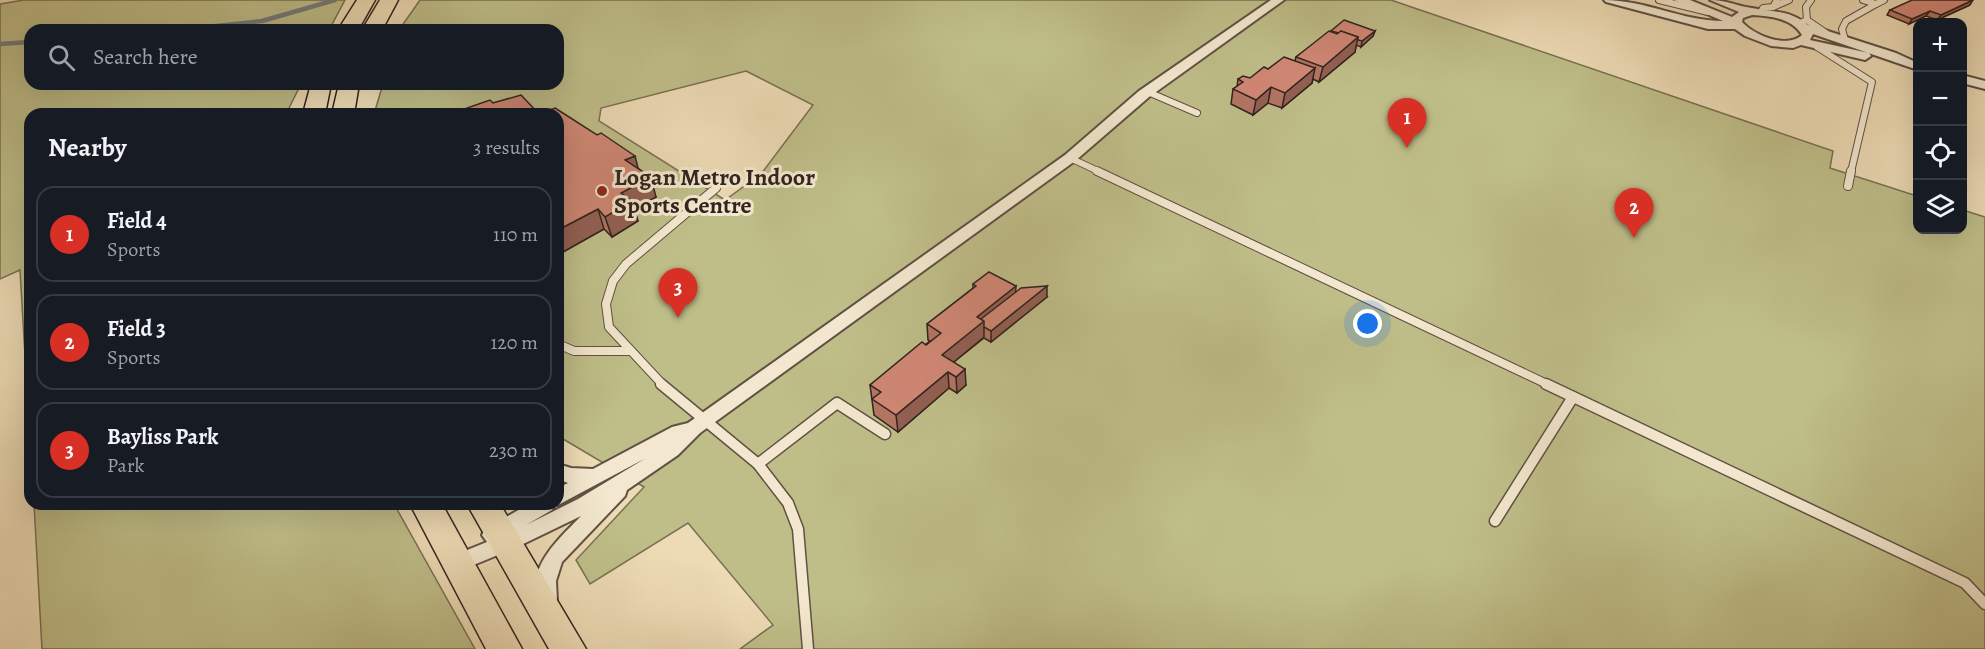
<!DOCTYPE html>
<html lang="en">
<head>
<meta charset="utf-8">
<style>
  :root { --surface:#171b24; --page:#242831; --text:#f1f3f6; --muted:#9ea1a6; --line:#363941; --accent:#d93025 }
  body { margin:0; font-family:Alegreya,serif; background:var(--page); color:var(--text) }
  .controls { position:absolute; right:18px; top:18px; display:grid; overflow:hidden; border-radius:12px; box-shadow:0 6px 24px #0002 }
  .controls button { width:54px; height:54px; display:grid; place-items:center; padding:0; border:0; border-bottom:2px solid var(--line); background:var(--surface); color:var(--text); font:30px sans-serif }
  .you { position:absolute; left:1368px; top:324px; width:21px; height:21px; margin:-15px; border:4px solid #fff; border-radius:50%; background:#1a73e8; box-shadow:0 0 0 9px #1a73e833 }
  .badge { display:grid; place-items:center; width:39px; height:39px; border-radius:50%; background:var(--accent); color:#fff; font-size:20px; font-weight:700 }
  .pin { position:absolute; translate:-50% -50px; filter:drop-shadow(0 2px 3px #0008) }
  .pin::after { content:''; position:absolute; top:32px; width:21px; height:18px; background:inherit; clip-path:polygon(0 0,100% 0,50% 100%) }
  .list { margin:0; padding:0; list-style:none }
  h2 { display:flex; justify-content:space-between; align-items:center; height:78px; margin:0; padding:0 24px; font-size:26px }
  h2 small { font-size:20px; font-weight:400; color:var(--muted) }
  .list li { display:grid; grid-template-columns:39px 1fr auto; gap:18px; align-items:center; box-sizing:border-box; height:96px; margin:0 12px 12px; padding:0 12px; border:2px solid var(--line); border-radius:18px }
  .list b { display:block; font-size:22px; white-space:nowrap }
  .list p { margin:0; font-size:20px; white-space:nowrap; color:var(--muted) }
  .list em { font-size:20px; font-style:normal; color:var(--muted) }
  .icon { flex:none; width:33px; height:33px; fill:none; stroke:currentColor; stroke-width:2; stroke-linecap:round; stroke-linejoin:round }
  .map { position:relative; flex:none; width:1985px; height:649px; overflow:hidden }
  .search { position:absolute; background:var(--surface); box-shadow:0 6px 24px #0002; left:24px; top:24px; width:540px; height:66px; display:flex; align-items:center; gap:15px; box-sizing:border-box; padding:0 21px; border-radius:18px; color:var(--muted); font-size:22px }
  .panel { position:absolute; background:var(--surface); box-shadow:0 6px 24px #0002; left:24px; top:108px; width:540px; height:402px; border-radius:18px }
  .map>svg:first-child { display:block }
  .green { fill:#bfbe89; stroke:#787054; stroke-width:1.5; fill-rule:evenodd }
  .lines { fill:none; stroke-linecap:round; stroke-linejoin:round }
  .stream { stroke:#737c7c; stroke-width:4.5 }
  .service-far2-casing { stroke:#5f5144; stroke-width:8 }
  .service-far1-casing { stroke:#5f5144; stroke-width:10 }
  .service-casing { stroke:#5f5144; stroke-width:13 }
  .minor-casing { stroke:#5f5144; stroke-width:4 }
  .primary-casing { stroke:#30231e; stroke-width:3 }
  .service-far2 { stroke:#f3e8cf; stroke-width:6 }
  .service-far1 { stroke:#f3e8cf; stroke-width:8 }
  .service { stroke:#f3e8cf; stroke-width:10 }
  .minor { fill:#f3e8cf; fill-rule:evenodd }
  .primary { fill:#eddbb5; fill-rule:evenodd }
  .wall { fill:#b47565; stroke:#30231e; stroke-width:1.5 }
  .shaded-wall { fill:#925f53; stroke:#30231e; stroke-width:1.5 }
  .building { fill:#d18876; stroke:#30231e; stroke-width:1.5 }
  .poi-dot { fill:#8f2418; stroke:#f3e8cf; stroke-width:2 }
  .labels { text-anchor:middle; dominant-baseline:central; stroke-width:6; stroke-linejoin:round; paint-order:stroke }
  .poi-label { font-size:24px; font-weight:bold; fill:#30231e; stroke:#f3e8cf; text-anchor:start }
</style>
</head>
<body>
<div class="map">
<svg width="1985" height="649" viewBox="0 0 1985 649">
  <rect width="100%" height="100%" fill="#eddbb5"/>
  <filter id="stains"><feTurbulence type="fractalNoise" baseFrequency=".00333" numOctaves="4"/><feColorMatrix values="0 0 0 0 .2 0 0 0 0 .09 0 0 0 0 .02 0 0 0 .5 -.17"/></filter>
  <radialGradient id="worn" r=".72"><stop offset=".6" stop-color="#630" stop-opacity="0"/><stop offset="1" stop-color="#630" stop-opacity=".3"/></radialGradient>
  <g class="green">
    <polygon points="24,0 345,0 329,30 30,30 30,84 301,84 286,114 30,114 30,442 20,270 0,279 0,4"/>
    <path d="M420 0H1391L1833 151 1830 168 1917 196 1918 230H1962L1963 210 1985 217V649H740L773 625 688 523 590 584 576 560 644 487 558 436V114H374L383 84H558V30H399ZM746 71 813 105 761 174 725 200 599 121 601 108Z"/>
    <polygon points="34,504 394,504 475,649 42,649"/>
  </g>
  <g class="lines">
    <g class="stream">
      <polyline points="178,30 262,21 335,0"/>
      <polyline points="0,44 30,42"/>
    </g>
    <g class="service-far2-casing">
      <g id="service-far2">
        <polyline points="1659,0 1708,12"/>
        <polyline points="1863,0 1876,4 1884,0"/>
        <polyline points="1773,7 1789,0"/>
        <polyline points="1761,12 1763,8 1773,7 1777,0"/>
        <polyline points="1807,20 1826,33"/>
        <polyline points="1798,24 1807,20 1806,7 1811,0"/>
        <polyline points="1845,40 1842,29 1846,21 1876,4"/>
        <polyline points="1817,47 1872,82 1851,172"/>
        <polyline points="1148,92 1197,113"/>
        <polyline points="1070,158 1100,172"/>
      </g>
    </g>
    <g class="service-far1-casing">
      <g id="service-far1">
        <polyline points="1097,171 1549,385"/>
        <polyline points="1848,186 1851,171"/>
        <polyline points="558,344 574,351 629,351"/>
        <polyline points="663,385 609,327 606,304 613,281 626,264 716,188"/>
      </g>
    </g>
    <g class="service-casing">
      <g id="service">
        <polyline points="661,384 758,464 788,503 798,529 808,649"/>
        <polyline points="1546,384 1965,583 1985,604"/>
        <polyline points="758,464 837,403 885,434"/>
        <polyline points="1495,521 1573,397"/>
      </g>
    </g>
    <g class="minor-casing">
      <g id="minor">
        <path d="M1271 0H1284L1149 97 1075 161 700 433 678 455 627 490 625 496 562 562 556 581 557 602 554 609 547 611 540 609C522 570 558 540 581 516L517 547 459 571 452 568 449 562 452 556 487 542 482 535 485 529 529 504H555L552 510 526 525 578 499 646 458 558 505 556 504H558V488L568 483 558 479V464L571 468 593 469 672 427 688 423 1065 155 1139 91Z"/>
        <path d="M1604 0C1645 0 1683 21 1723 21L1674 0H1690L1732 17 1739 12 1710 0C1727 0 1736 6 1752 8 1771 12 1790 10 1806 24L1896 53 1918 63V70L1813 34 1810 40 1869 53 1871 56 1865 60 1801 45 1793 48 1771 46 1745 36 1735 29H1708L1606 2ZM1752 15C1770 16 1792 18 1802 35 1786 49 1754 35 1742 22L1743 18Z"/>
        <polygon points="1962,75 1985,81 1985,89 1962,83"/>
      </g>
    </g>
    <g class="primary-casing">
      <g id="primary">
        <polygon points="357,0 375,0 358,30 338,30"/>
        <polygon points="380,0 398,0 382,30 362,30"/>
        <polygon points="311,84 331,84 325,114 303,114"/>
        <polygon points="339,84 359,84 354,114 332,114"/>
        <polygon points="410,504 442,504 522,649 486,649"/>
        <polygon points="467,504 500,504 586,649 549,649"/>
      </g>
    </g>
    <use href="#service-far2" class="service-far2"/>
    <use href="#service-far1" class="service-far1"/>
    <use href="#service" class="service"/>
    <use href="#minor" class="minor"/>
    <use href="#primary" class="primary"/>
  </g>
  <g class="wall">
    <polygon points="1970,5 1937,20 1926,16 1909,24 1887,15 1890,10"/>
    <polygon points="1331,31 1375,31 1373,36 1361,47 1356,45 1355,52 1319,82 1313,79 1312,83 1282,108 1268,103 1253,115 1231,104 1233,89 1237,87 1238,79 1250,78 1268,69 1295,61 1296,57 1331,32"/>
    <polygon points="558,114 639,169 656,197 634,209 638,221 612,237 604,229 563,252 558,248"/>
    <polygon points="973,284 1047,297 991,342 984,338 954,362 966,385 957,393 949,388 898,432 874,415 870,385 930,341 928,340 927,324 973,288"/>
  </g>
  <g class="shaded-wall">
    <polygon points="1973,0 1970,5 1937,20 1941,15"/>
    <polygon points="1930,11 1926,16 1909,24 1912,19"/>
    <polygon points="1375,31 1373,36 1361,47 1362,41"/>
    <polygon points="1358,37 1355,52 1319,82 1323,67"/>
    <polygon points="1315,68 1312,83 1282,108 1285,93"/>
    <polygon points="1271,87 1268,103 1253,115 1256,100"/>
    <polygon points="635,156 640,176 625,160"/>
    <polygon points="651,177 656,197 634,209 638,221 612,237 605,217 621,193"/>
    <polygon points="598,209 604,229 563,252 558,239 558,230"/>
    <polygon points="1016,286 1015,302 984,327 984,337 943,371 942,355 977,317"/>
    <polygon points="1047,286 1047,297 991,342 991,331"/>
    <polygon points="965,369 966,385 957,393 956,377"/>
    <polygon points="948,372 949,388 898,432 896,415"/>
  </g>
  <g class="building">
    <polygon points="1912,0 1973,0 1941,15 1930,11 1912,19 1890,10"/>
    <polygon points="1344,20 1375,31 1362,41 1358,40 1358,37 1341,31 1339,33 1331,31"/>
    <polygon points="1329,31 1337,34 1341,31 1358,37 1323,67 1296,57"/>
    <polygon points="1284,57 1315,68 1285,93 1271,87 1256,100 1233,89 1243,82 1238,79 1243,76 1250,78 1264,67 1268,69"/>
    <polygon points="521,95 539,114 450,114 490,100 493,103"/>
    <polygon points="555,108 597,135 601,133 635,156 625,160 651,177 621,193 632,201 605,217 598,209 558,230 558,114 541,114"/>
    <polygon points="989,272 1016,286 977,317 984,321 942,355 965,369 956,377 948,372 896,415 872,399 881,392 870,385 922,342 926,345 941,333 927,324 976,286 973,284"/>
    <polygon points="1047,286 991,331 984,327 984,321 981,319 1021,288"/>
  </g>
  <circle class="poi-dot" cx="602" cy="191" r="6"/>
  <g class="labels">
    <g class="poi-label">
      <text x="614" y="177">Logan Metro Indoor<tspan x="614" dy="28">Sports Centre</tspan></text>
    </g>
  </g>
  <rect width="100%" height="100%" filter="url(#stains)"/>
  <rect width="100%" height="100%" fill="url(#worn)"/>
</svg>
<div class="controls">
<button>+</button>
<button>−</button>
<button><svg class="icon" aria-label="locate" viewBox="0 0 24 24"><circle cx="12" cy="12" r="6"/><path d="M12 2v4M12 18v4M2 12h4M18 12h4"/></svg></button>
<button><svg class="icon" aria-label="layers" viewBox="0 0 24 24"><path d="M12 4l9 5-9 5-9-5zM3 14l9 5 9-5"/></svg></button>
</div>
<div class="you"></div>
<div class="pin badge" style="left:1407px;top:148px">1</div>
<div class="pin badge" style="left:1634px;top:238px">2</div>
<div class="pin badge" style="left:678px;top:318px">3</div>
<div class="search"><svg class="icon" aria-label="search" viewBox="0 0 24 24"><circle cx="10" cy="10" r="6"/><path d="M15 15l6 6"/></svg>Search here</div>
<section class="panel">
<h2>Nearby<small>3 results</small></h2>
<ul class="list">
<li><span class="badge">1</span><div><b>Field 4</b><p>Sports</p></div><em>110 m</em></li>
<li><span class="badge">2</span><div><b>Field 3</b><p>Sports</p></div><em>120 m</em></li>
<li><span class="badge">3</span><div><b>Bayliss Park</b><p>Park</p></div><em>230 m</em></li>
</ul>
</section>
</div>
</body>
</html>
